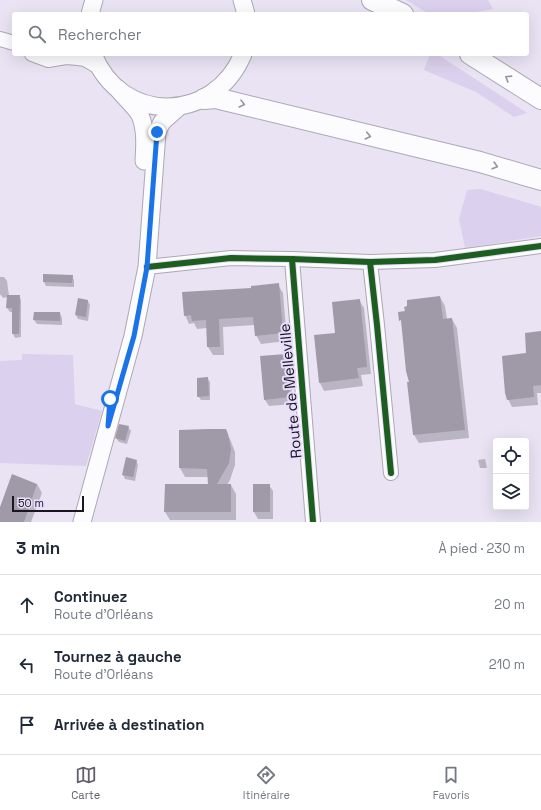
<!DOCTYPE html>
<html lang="fr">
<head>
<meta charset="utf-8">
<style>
  :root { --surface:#fff; --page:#f2f2f3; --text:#1f2937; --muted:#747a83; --line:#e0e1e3; --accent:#625e6a }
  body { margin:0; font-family:"Space Grotesk",sans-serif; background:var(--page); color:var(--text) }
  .controls { position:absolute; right:12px; bottom:12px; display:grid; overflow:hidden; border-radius:4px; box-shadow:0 4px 16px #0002 }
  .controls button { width:36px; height:36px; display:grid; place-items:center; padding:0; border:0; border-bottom:1px solid var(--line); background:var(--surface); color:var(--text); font:20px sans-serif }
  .scale { position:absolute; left:12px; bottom:10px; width:72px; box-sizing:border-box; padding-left:4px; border:2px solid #1a1620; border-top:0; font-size:11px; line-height:14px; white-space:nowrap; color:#1a1620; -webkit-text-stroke:3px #e8ddfa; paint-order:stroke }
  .stop { position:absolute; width:12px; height:12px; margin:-9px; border:3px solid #1a73e8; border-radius:50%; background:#fff }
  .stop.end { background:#1a73e8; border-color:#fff; box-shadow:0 1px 4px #0008 }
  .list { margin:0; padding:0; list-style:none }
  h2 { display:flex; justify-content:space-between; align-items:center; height:52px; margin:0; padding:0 16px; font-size:17px }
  h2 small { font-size:13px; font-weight:400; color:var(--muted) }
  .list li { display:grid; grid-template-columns:26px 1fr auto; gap:12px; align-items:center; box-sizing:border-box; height:60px; padding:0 16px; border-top:1px solid var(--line) }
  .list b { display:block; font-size:15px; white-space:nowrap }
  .list p { margin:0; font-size:13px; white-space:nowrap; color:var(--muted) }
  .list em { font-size:13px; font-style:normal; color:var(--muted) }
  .icon { flex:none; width:22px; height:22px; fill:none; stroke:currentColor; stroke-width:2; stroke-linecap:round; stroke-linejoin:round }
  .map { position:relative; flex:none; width:541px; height:522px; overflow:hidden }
  .search { position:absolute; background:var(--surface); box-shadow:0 4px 16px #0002; left:12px; right:12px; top:12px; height:44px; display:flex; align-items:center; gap:10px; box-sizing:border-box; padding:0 14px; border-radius:4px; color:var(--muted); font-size:15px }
  .sheet { height:232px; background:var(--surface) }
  nav { display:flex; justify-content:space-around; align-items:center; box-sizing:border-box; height:56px; border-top:1px solid var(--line); background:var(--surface); font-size:11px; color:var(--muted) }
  nav a { display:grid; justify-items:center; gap:2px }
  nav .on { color:var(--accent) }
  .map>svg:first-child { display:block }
  .green { fill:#dbd0ed }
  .shadow { fill:#0003 }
  .building { fill:#9f99a8 }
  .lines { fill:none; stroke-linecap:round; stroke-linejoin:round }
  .minor-casing { stroke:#ada8b5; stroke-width:16 }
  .major-casing { stroke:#ada8b5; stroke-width:19 }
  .highway-casing { stroke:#ada8b5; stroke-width:22 }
  .minor { stroke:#fcfbfd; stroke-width:14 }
  .major { stroke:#fcfbfd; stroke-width:17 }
  .highway { stroke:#fcfbfd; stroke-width:20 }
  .cycleway-casing { stroke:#e8ddfa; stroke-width:8 }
  .cycleway { stroke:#1b5e20; stroke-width:6 }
  .oneway { stroke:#96949a }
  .route { stroke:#1a73e8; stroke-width:5 }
  .labels { text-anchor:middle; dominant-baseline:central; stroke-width:4; stroke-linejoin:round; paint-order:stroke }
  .street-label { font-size:15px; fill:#1a1620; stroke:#e8ddfa }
</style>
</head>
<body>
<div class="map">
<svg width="541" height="522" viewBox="0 0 541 522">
  <rect width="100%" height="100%" fill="#e9e3f4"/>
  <g class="green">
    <polygon points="406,0 488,0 493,9 466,14 429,14"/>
    <polygon points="430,54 437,54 527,113 514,117 476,92 424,70"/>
    <polygon points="481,189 541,207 541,236 465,248 459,219 467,190"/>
    <polygon points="22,354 73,355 75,404 102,411 86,466 0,463 0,361 22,360"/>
  </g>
  <g class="shadow">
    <polygon points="72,276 74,280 74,287 46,286 44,282"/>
    <polygon points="0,277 4,277 7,281 9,296 19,296 21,300 21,337 15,338 13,334 13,312 10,312 7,308 8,297 3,298 0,294"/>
    <polygon points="278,285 283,293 287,341 261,344 256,335 255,325 223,327 224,355 213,355 208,347 207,328 197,329 194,323 189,324 185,315 252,289"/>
    <polygon points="440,297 445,306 447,319 452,319 457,328 469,438 419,443 414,435 410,382 400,313 406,312"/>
    <polygon points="78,300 88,301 90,305 88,321 78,319 76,315"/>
    <polygon points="359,300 364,308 371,374 361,375 363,386 324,391 320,383"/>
    <polygon points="60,313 62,318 62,325 37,324 34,320"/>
    <polygon points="541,334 541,393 537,393 538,405 512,407 508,399 527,354"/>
    <polygon points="285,355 289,361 293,404 269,406 265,400"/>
    <polygon points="207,378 210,382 210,400 201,400 198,396"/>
    <polygon points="128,427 131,431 127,444 119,442 116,438"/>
    <polygon points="225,430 230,439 235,452 235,465 230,480 227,485 231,485 236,494 236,520 170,520 165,512 209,485 209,477 185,477 180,468 180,431"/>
    <polygon points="485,459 487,468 480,468 478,460"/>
    <polygon points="136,460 138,465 135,481 125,479 123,475"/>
    <polygon points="37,484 42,493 31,522 0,522 0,510"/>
    <polygon points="254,485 269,485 273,491 273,519 258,519 254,512"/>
  </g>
  <g class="building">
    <polygon points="43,274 73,275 72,283 43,282"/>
    <polygon points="279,283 283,333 255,336 253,317 219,319 220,347 207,347 206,320 192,321 191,315 184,316 182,292 251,288 251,286"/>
    <polygon points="7,295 20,295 19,334 12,334 12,308 6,308"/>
    <polygon points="440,296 443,319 452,318 465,430 413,435 407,382 409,382 406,371 401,320 399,321 398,312 405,311 404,307 407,306 407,300"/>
    <polygon points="78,298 88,300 86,317 75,315"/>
    <polygon points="360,299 367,367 357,368 359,378 319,383 314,335 335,333 332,302"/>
    <polygon points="34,312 60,312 60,321 33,320"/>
    <polygon points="541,331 541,385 533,386 534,397 507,400 505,393 502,356 526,353 525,333"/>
    <polygon points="286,354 290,397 264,400 260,356"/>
    <polygon points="208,377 209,396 197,397 197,378"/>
    <polygon points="119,424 129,426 125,441 115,438"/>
    <polygon points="208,429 226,429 228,434 231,449 229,463 217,484 231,484 231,512 164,512 165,484 208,484 207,469 179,468 179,430"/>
    <polygon points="126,457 137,460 133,477 122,475"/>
    <polygon points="12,474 37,484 24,522 0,522 0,507"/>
    <rect x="253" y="484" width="17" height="28"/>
  </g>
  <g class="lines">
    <g class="minor-casing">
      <g id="minor">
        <polyline points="0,39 14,43"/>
        <polyline points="32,54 48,60 66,57 78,58 85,59 100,68"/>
        <polyline points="292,259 313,522"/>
        <polyline points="370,262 435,260 541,246"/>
        <polyline points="147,267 231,258 292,259 370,262 377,325 391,473"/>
      </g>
    </g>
    <g class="major-casing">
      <g id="major">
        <polyline points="242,0 246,14"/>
        <polyline points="90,14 94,0"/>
        <path d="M93 54C121 125 214 124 243 54"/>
        <path d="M118 89C124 97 135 106 140 115 146 129 145 146 144 161"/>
        <polyline points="82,522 133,336 147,267 157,132 162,122 179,107"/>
      </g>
    </g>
    <g class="highway-casing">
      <g id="highway">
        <polyline points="372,0 403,14"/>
        <polyline points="470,54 541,99"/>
        <polyline points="204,99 216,98 228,101 480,162 541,180"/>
      </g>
    </g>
    <use href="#minor" class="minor"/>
    <use href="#major" class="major"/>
    <use href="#highway" class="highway"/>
    <g class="cycleway-casing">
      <g id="cycleway">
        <polyline points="292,259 313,522"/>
        <polyline points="370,262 435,260 541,246"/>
        <polyline points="147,267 231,258 292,259 370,262 377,325 391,473"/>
      </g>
    </g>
    <use href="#cycleway" class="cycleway"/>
  </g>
  <defs><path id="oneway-chevron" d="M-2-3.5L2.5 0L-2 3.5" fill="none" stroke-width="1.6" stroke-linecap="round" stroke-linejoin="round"/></defs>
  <g class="oneway">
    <use href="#oneway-chevron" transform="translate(508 78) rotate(-148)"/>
    <use href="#oneway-chevron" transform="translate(242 104) rotate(14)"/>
    <use href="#oneway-chevron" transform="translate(368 136) rotate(13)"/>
    <use href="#oneway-chevron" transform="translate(495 166) rotate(16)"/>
  </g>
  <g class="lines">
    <polyline class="route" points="110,399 108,426 134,336 147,267 157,132"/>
  </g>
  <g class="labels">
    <g class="street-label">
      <text transform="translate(290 391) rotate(-95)">Route de Melleville</text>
    </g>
  </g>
</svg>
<div class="controls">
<button><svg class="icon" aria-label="locate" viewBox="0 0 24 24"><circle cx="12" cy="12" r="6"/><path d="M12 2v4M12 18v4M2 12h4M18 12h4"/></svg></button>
<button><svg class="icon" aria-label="layers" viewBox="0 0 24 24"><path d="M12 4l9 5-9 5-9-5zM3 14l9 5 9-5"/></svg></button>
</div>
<div class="scale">50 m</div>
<div class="stop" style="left:110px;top:399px"></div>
<div class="stop end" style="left:157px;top:132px"></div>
<div class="search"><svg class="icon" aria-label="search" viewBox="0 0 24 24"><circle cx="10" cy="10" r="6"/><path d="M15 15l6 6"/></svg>Rechercher</div>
</div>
<section class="sheet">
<h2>3 min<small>À pied · 230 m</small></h2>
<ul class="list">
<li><svg class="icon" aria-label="ahead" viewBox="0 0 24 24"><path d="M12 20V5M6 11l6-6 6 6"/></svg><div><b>Continuez</b><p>Route d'Orléans</p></div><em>20 m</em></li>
<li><svg class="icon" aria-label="left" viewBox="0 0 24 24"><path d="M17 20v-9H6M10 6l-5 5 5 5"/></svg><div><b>Tournez à gauche</b><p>Route d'Orléans</p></div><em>210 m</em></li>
<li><svg class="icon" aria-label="arrive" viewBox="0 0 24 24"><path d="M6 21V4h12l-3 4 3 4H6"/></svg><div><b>Arrivée à destination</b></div></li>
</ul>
</section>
<nav>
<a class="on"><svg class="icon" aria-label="map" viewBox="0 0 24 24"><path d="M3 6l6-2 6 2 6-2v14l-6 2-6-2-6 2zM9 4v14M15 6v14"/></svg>Carte</a>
<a><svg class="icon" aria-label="directions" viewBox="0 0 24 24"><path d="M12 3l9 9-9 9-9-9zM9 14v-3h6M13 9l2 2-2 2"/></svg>Itinéraire</a>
<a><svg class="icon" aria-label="saved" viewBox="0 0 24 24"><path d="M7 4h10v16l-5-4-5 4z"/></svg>Favoris</a>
</nav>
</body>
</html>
